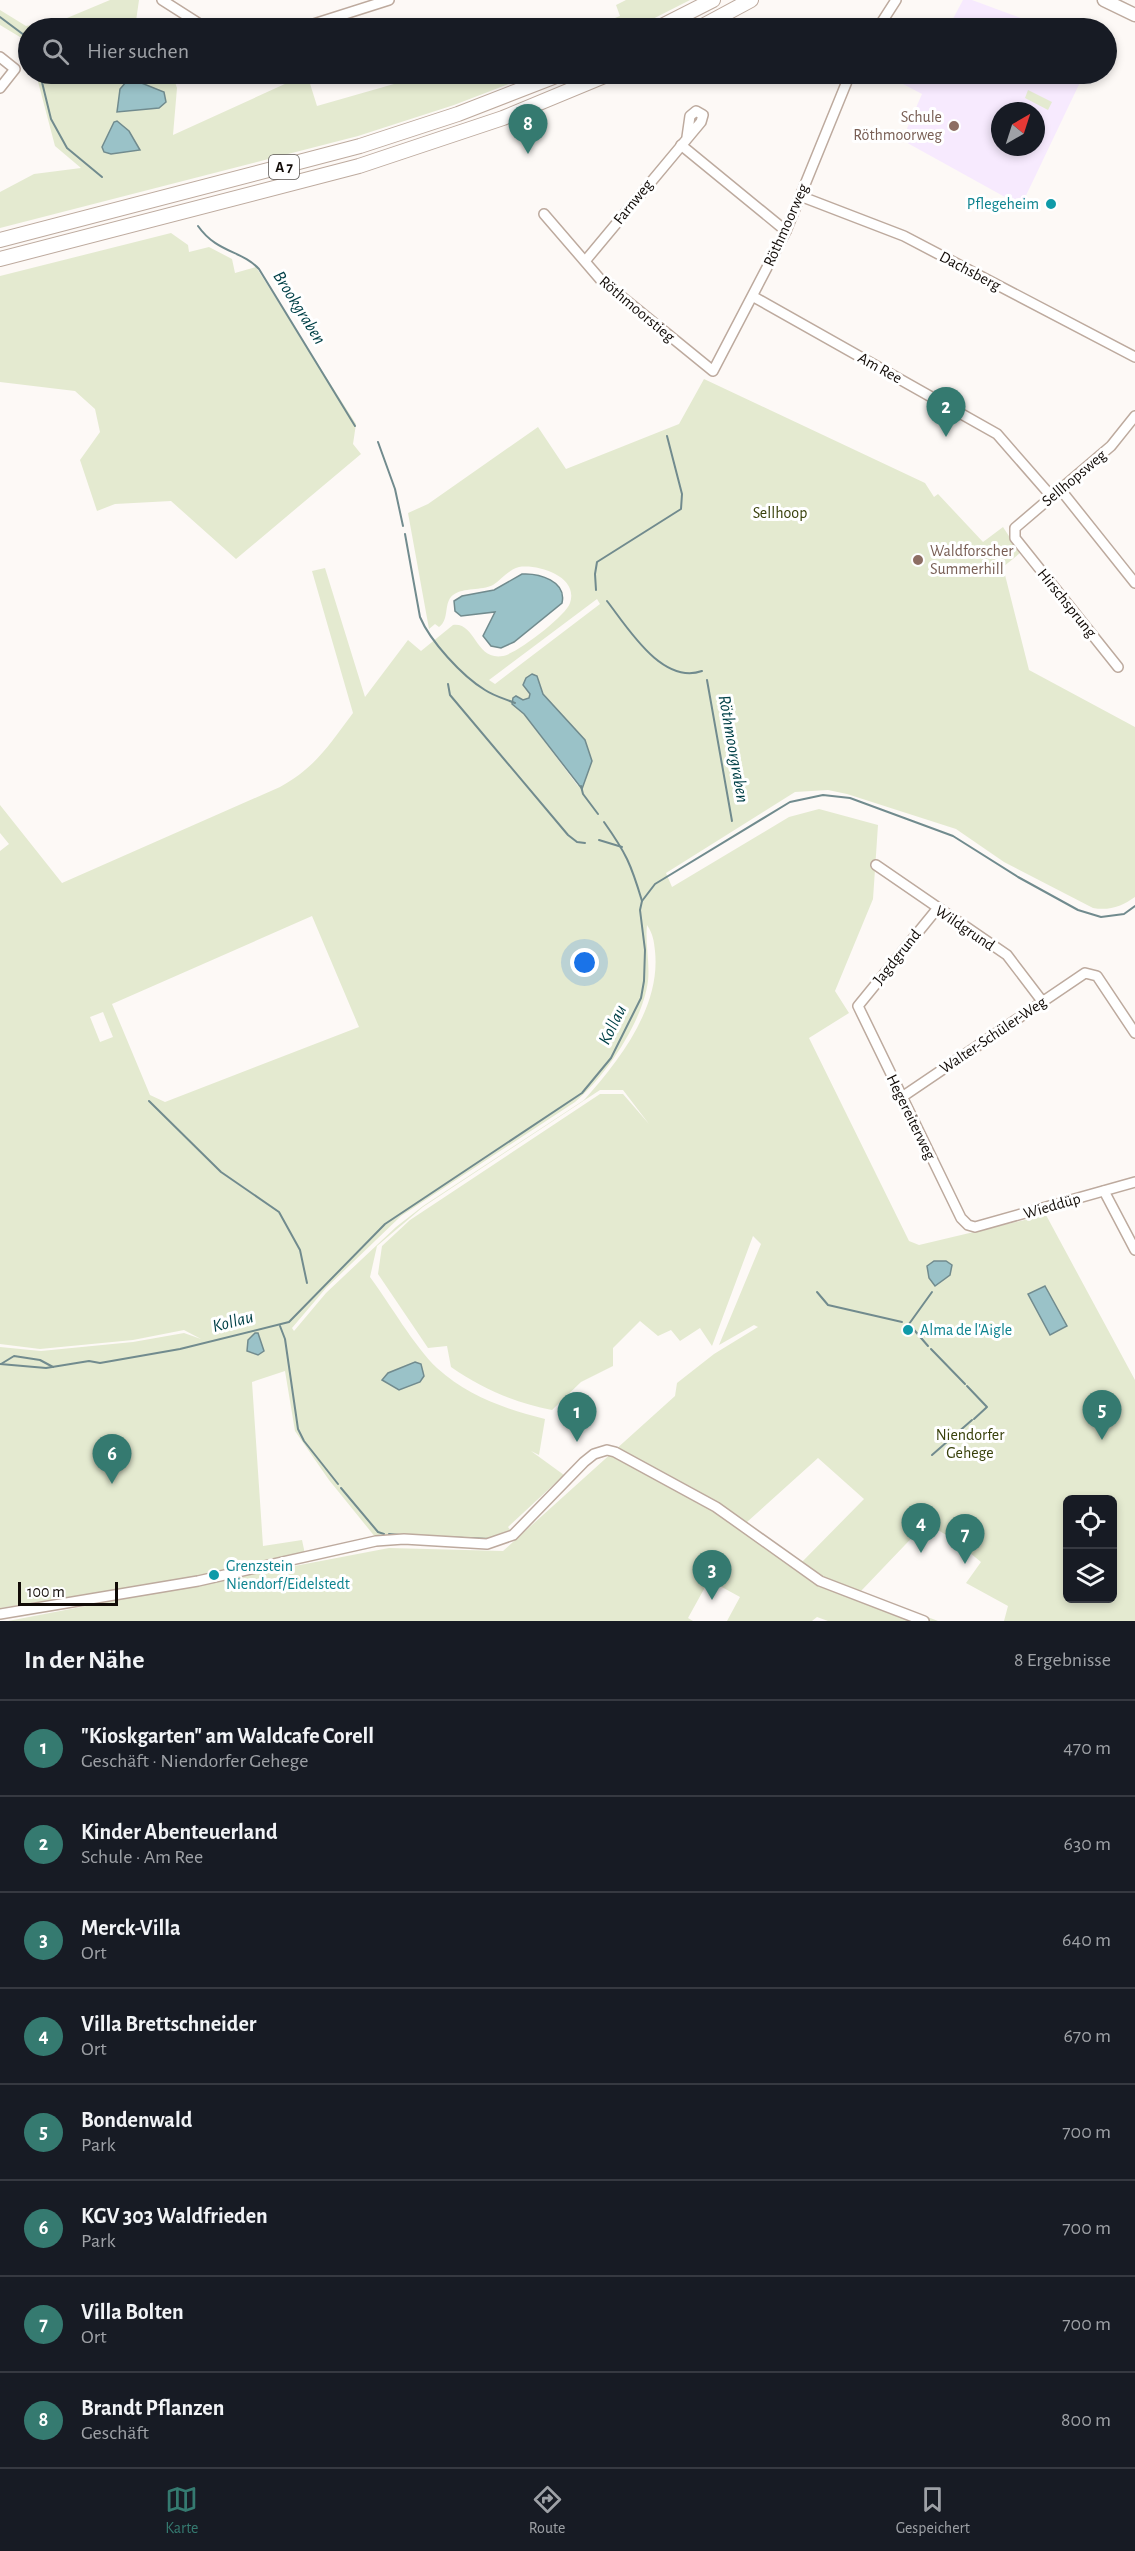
<!DOCTYPE html>
<html lang="de">
<head>
<meta charset="utf-8">
<style>
  :root { --surface:#171b24; --page:#242831; --text:#f1f3f6; --muted:#9ea1a6; --line:#363941; --accent:#357a70 }
  body { margin:0; font-family:"Alegreya Sans",sans-serif; background:var(--page); color:var(--text) }
  .controls { position:absolute; right:18px; bottom:18px; display:grid; overflow:hidden; border-radius:9px; box-shadow:0 3px 9px #0003 }
  .controls button { width:54px; height:54px; display:grid; place-items:center; padding:0; border:0; border-bottom:2px solid var(--line); background:var(--surface); color:var(--text); font:30px sans-serif }
  .compass { position:absolute; left:991px; top:102px; width:54px; height:54px; border-radius:50%; background:var(--surface); box-shadow:0 3px 9px #0003; rotate:39deg }
  .scale { position:absolute; left:18px; bottom:15px; width:100px; box-sizing:border-box; padding-left:6px; border:3px solid #110b07; border-top:0; font-size:16px; line-height:21px; white-space:nowrap; color:#110b07; -webkit-text-stroke:4px #fff; paint-order:stroke }
  .you { position:absolute; left:585px; top:963px; width:21px; height:21px; margin:-15px; border:4px solid #fff; border-radius:50%; background:#1a73e8; box-shadow:0 0 0 9px #1a73e833 }
  .badge { display:grid; place-items:center; width:39px; height:39px; border-radius:50%; background:var(--accent); color:#fff; font-size:20px; font-weight:700 }
  .pin { position:absolute; translate:-50% -50px; filter:drop-shadow(0 2px 3px #0008) }
  .pin::after { content:''; position:absolute; top:32px; width:21px; height:18px; background:inherit; clip-path:polygon(0 0,100% 0,50% 100%) }
  .list { margin:0; padding:0; list-style:none }
  h2 { display:flex; justify-content:space-between; align-items:center; height:78px; margin:0; padding:0 24px; font-size:26px }
  h2 small { font-size:20px; font-weight:400; color:var(--muted) }
  .list li { display:grid; grid-template-columns:39px 1fr auto; gap:18px; align-items:center; box-sizing:border-box; height:96px; padding:0 24px; border-top:2px solid var(--line) }
  .list b { display:block; font-size:22px; white-space:nowrap }
  .list p { margin:0; font-size:20px; white-space:nowrap; color:var(--muted) }
  .list em { font-size:20px; font-style:normal; color:var(--muted) }
  .icon { flex:none; width:33px; height:33px; fill:none; stroke:currentColor; stroke-width:2; stroke-linecap:round; stroke-linejoin:round }
  .map { position:relative; flex:none; width:1135px; height:1621px; overflow:hidden }
  .search { position:absolute; background:var(--surface); box-shadow:0 3px 9px #0003; left:18px; right:18px; top:18px; height:66px; display:flex; align-items:center; gap:15px; box-sizing:border-box; padding:0 21px; border-radius:33px; color:var(--muted); font-size:22px }
  .sheet { height:846px; background:var(--surface) }
  nav { display:flex; justify-content:space-around; align-items:center; box-sizing:border-box; height:84px; border-top:2px solid var(--line); background:var(--surface); font-size:16px; color:var(--muted) }
  nav a { display:grid; justify-items:center; gap:3px }
  nav .on { color:var(--accent) }
  .map>svg:first-child { display:block }
  .education { fill:#f7eafe; fill-rule:evenodd }
  .green { fill:#e4ead0; fill-rule:evenodd }
  .water { fill:#9ac2c8; stroke:#718b8e; stroke-width:1.5 }
  .lines { fill:none; stroke-linecap:round; stroke-linejoin:round }
  .stream { stroke:#718b8e; stroke-width:2 }
  .minor-casing { stroke:#bdaa9e; stroke-width:12 }
  .major-casing { stroke:#bdaa9e; stroke-width:15 }
  .highway-casing { stroke:#bdaa9e; stroke-width:16 }
  .minor { stroke:#fff; stroke-width:9 }
  .major { stroke:#fff; stroke-width:12 }
  .highway { stroke:#fff; stroke-width:14 }
  .education-dot { fill:#8d6e63; stroke:#fff; stroke-width:2 }
  .culture-dot { fill:#0f9aa8; stroke:#fff; stroke-width:2 }
  .labels { text-anchor:middle; dominant-baseline:central; stroke-width:6; stroke-linejoin:round; paint-order:stroke }
  .shield { fill:#fff; stroke:#585451; stroke-width:1.5 }
  .shield-label { font-size:15px; font-weight:bold; fill:#110b07 }
  .education-label { font-size:16px; fill:#785e54; stroke:#fff; text-anchor:end }
  .street-label { font-size:16px; fill:#110b07; stroke:#fff }
  .culture-label { font-size:16px; fill:#0d838f; stroke:#fff; text-anchor:start }
  .park-label { font-size:16px; fill:#38400a; stroke:#fff }
  .water-label { font-size:18px; font-style:italic; fill:#004047; stroke:#fff }
</style>
</head>
<body>
<div class="map">
<svg width="1135" height="1621" viewBox="0 0 1135 1621">
  <rect width="100%" height="100%" fill="#fdf9f6"/>
  <g class="education">
    <polygon points="963,0 972,0 1048,28 948,28"/>
    <path d="M884 74 936 75 1084 74 1021 206 902 140 922 94ZM1000 111H1036V147H1000Z"/>
  </g>
  <g class="green">
    <polygon points="110,0 139,0 135,28 28,28 28,46 25,40 0,25 0,10 26,26 67,18"/>
    <polygon points="626,0 690,0 635,28 590,28 620,16 616,5"/>
    <polygon points="36,74 146,74 175,82 177,88 173,135 287,83 299,74 307,74 317,106 429,74 535,74 454,105 358,136 0,228 0,192 34,174 81,168 55,146"/>
    <polygon points="1028,90 1052,102 1048,110 1025,98"/>
    <polygon points="171,233 188,245 189,252 209,247 232,259 235,273 256,267 356,424 353,444 361,454 236,559 171,501 115,504 97,511 80,460 100,432 95,409 75,391 0,382 0,276"/>
    <path d="M704 379 925 483 934 497 938 494 983 542 1003 527 1020 553 1003 567 1029 670 1135 727V897C1122 906 1110 911 1093 908L1004 862 956 829 847 794 828 790 795 792 666 873 672 887 789 817 819 809 878 825 873 899 835 991 849 1013 809 1038 909 1241 919 1245 1046 1215 1135 1380V1621H1004L1008 1606 966 1583 981 1562 953 1539 926 1523 861 1591 938 1621H828L817 1617 812 1621H727L740 1597 709 1580 688 1618 693 1621H8L389 1548 503 1551 675 1396 677 1383 714 1354 758 1327 754 1325 719 1345 761 1244 753 1236 712 1346 700 1328 680 1341 671 1330 658 1336 640 1321 613 1348V1366L581 1382 552 1410C513 1402 483 1389 451 1367L447 1346 428 1348 378 1274 382 1246 410 1220 600 1094H623L649 1124 623 1090H600L423 1207 377 1246 370 1277C390 1304 414 1346 437 1368 468 1396 505 1409 545 1419L539 1455 531 1451 564 1475 508 1527 511 1531 489 1540 376 1538 329 1480 295 1431 285 1371 252 1382 263 1546 302 1540 305 1554 214 1574 0 1608V1347L41 1351 133 1342 184 1333 201 1339 184 1330 133 1340 40 1349 0 1344V851L9 844 0 833V805L62 883 280 787C316 767 329 745 353 713L312 571 325 568 365 697 408 640 421 651 453 625C476 622 475 661 503 656 516 654 566 616 570 603 579 577 539 564 519 567 508 570 502 579 493 585 481 591 464 587 453 595 443 603 450 619 439 627L435 624 429 629 408 513 428 504 538 427 566 469 679 424ZM597 599 600 604 495 684 489 680ZM532 674 543 694 585 740 578 786 524 714 512 704 529 698 530 694 523 685 526 678ZM312 916 359 1027 165 1102 150 1095 112 1004ZM647 925C653 934 654 941 655 951 661 1007 619 1061 584 1100L423 1206 396 1227 326 1293 294 1331 292 1328 326 1288 401 1216 575 1102C606 1076 643 1021 648 981 650 962 645 943 647 925ZM103 1012 113 1037 100 1042 90 1017ZM818 1458 864 1499 800 1564 747 1522ZM1068 1500H1112V1598H1068Z"/>
  </g>
  <g class="water">
    <polygon points="126,82 139,82 164,92 166,102 159,108 117,112 120,89"/>
    <polygon points="117,121 129,131 140,150 111,154 104,152 102,147 114,122"/>
    <path d="M522 574C539 573 567 581 562 603L514 642 501 648 491 646 483 636 495 612 461 616 455 611 454 601 462 596 494 590Z"/>
    <polygon points="532,674 537,676 543,694 585,740 592,761 582,789 524,714 512,704 513,698 516,696 523,700 529,698 530,694 523,685 526,678"/>
    <polygon points="934,1261 946,1261 952,1265 950,1275 935,1286 929,1278 927,1266"/>
    <polygon points="1045,1286 1067,1326 1050,1335 1028,1294"/>
    <polygon points="255,1333 258,1333 264,1351 258,1355 247,1351 248,1340"/>
    <polygon points="415,1362 421,1364 424,1376 420,1382 399,1390 382,1380 388,1373"/>
  </g>
  <g class="lines">
    <g class="stream">
      <polyline points="0,17 28,38"/>
      <polyline points="40,74 51,119 67,148 102,177"/>
      <path d="M198 226C217 253 241 250 259 269L355 426"/>
      <polyline points="378,442 395,489 403,526"/>
      <path d="M405 534 420 617C430 641 462 676 485 690 494 696 505 699 515 703"/>
      <polyline points="596,590 595,574 597,562 681,509 682,494 667,436"/>
      <path d="M607 601C628 628 662 685 702 671"/>
      <polyline points="707,680 732,821"/>
      <polyline points="448,684 450,695 568,835 577,842 585,843"/>
      <polyline points="581,786 583,794 598,814"/>
      <path d="M604 822C626 853 631 864 642 901"/>
      <polyline points="599,840 622,847"/>
      <polyline points="149,1101 221,1172 279,1212 300,1250 307,1283"/>
      <polyline points="817,1292 828,1305 902,1322"/>
      <polyline points="280,1326 285,1339 298,1429 304,1441 338,1484"/>
      <polyline points="928,1346 909,1324 932,1292"/>
      <polyline points="931,1349 965,1384"/>
      <polyline points="0,1364 46,1368 89,1361 100,1363 180,1349 289,1322 385,1224 582,1093 611,1058 641,998 644,981 645,950 640,910 642,901 655,884 790,802 823,795 850,798 953,836 1018,877 1078,910 1101,917 1124,914 1135,906"/>
      <polyline points="1,1364 14,1356 40,1360 53,1367"/>
      <polyline points="967,1386 987,1407 974,1419"/>
      <polyline points="932,1455 972,1420"/>
      <polyline points="341,1488 378,1532 384,1534"/>
      <polyline points="389,1534 400,1535"/>
      <polyline points="439,1537 490,1539"/>
    </g>
    <g class="minor-casing">
      <g id="minor">
        <polyline points="162,0 206,28"/>
        <polyline points="301,28 389,0"/>
        <polyline points="878,28 896,0"/>
        <polyline points="0,57 15,69 0,88"/>
        <polyline points="681,145 786,231"/>
        <polyline points="800,196 904,236 1135,357"/>
        <polyline points="544,214 600,279 713,371 786,231 850,74"/>
        <polyline points="586,260 701,122 703,115 696,111 690,116 687,137"/>
        <polyline points="754,297 997,434 1052,497"/>
        <polyline points="1060,489 1135,583"/>
        <polyline points="1118,667 1015,538 1015,528 1111,446 1135,416"/>
        <polyline points="876,865 1007,955 1042,1001"/>
        <polyline points="937,909 858,1006 961,1218 968,1225 975,1227 1135,1182"/>
        <polyline points="902,1097 1085,973 1097,976 1135,1033"/>
        <polyline points="1104,1191 1135,1250"/>
        <polyline points="0,1614 198,1581 376,1541 404,1539 487,1544 513,1535 584,1462 594,1454 607,1450 615,1452 716,1507 820,1581 924,1621"/>
      </g>
    </g>
    <g class="major-casing">
      <polyline id="major" points="1104,0 1135,15"/>
    </g>
    <g class="highway-casing">
      <g id="highway">
        <polyline points="658,28 713,0"/>
        <polyline points="699,28 751,0"/>
        <polyline points="0,240 360,146 458,114 561,74"/>
        <polyline points="0,259 359,166 503,118 609,74"/>
      </g>
    </g>
    <use href="#minor" class="minor"/>
    <use href="#major" class="major"/>
    <use href="#highway" class="highway"/>
  </g>
  <g class="education-dot">
    <circle cx="954" cy="126" r="6"/>
    <circle cx="918" cy="560" r="6"/>
  </g>
  <g class="culture-dot">
    <circle cx="1051" cy="204" r="6"/>
    <circle cx="908" cy="1330" r="6"/>
    <circle cx="214" cy="1575" r="6"/>
  </g>
  <g class="labels">
    <rect class="shield" x="269" y="155" width="30" height="24" rx="4.5"/>
    <g class="shield-label">
      <text x="284" y="167">A 7</text>
    </g>
    <g class="education-label">
      <text x="942" y="117">Schule<tspan x="942" dy="18">Röthmoorweg</tspan></text>
      <text x="930" y="551" text-anchor="start">Waldforscher<tspan x="930" dy="18">Summerhill</tspan></text>
    </g>
    <g class="street-label">
      <text transform="translate(633 202) rotate(-51)">Farnweg</text>
      <text transform="translate(786 225) rotate(-66)">Röthmoorweg</text>
      <text transform="translate(970 271) rotate(28)">Dachsberg</text>
      <text transform="translate(637 309) rotate(40)">Röthmoorstieg</text>
      <text transform="translate(880 368) rotate(29)">Am Ree</text>
      <text transform="translate(1074 478) rotate(-40)">Sellhopsweg</text>
      <text transform="translate(1067 603) rotate(51)">Hirschsprung</text>
      <text transform="translate(965 928) rotate(34)">Wildgrund</text>
      <text transform="translate(897 957) rotate(-51)">Jagdgrund</text>
      <text transform="translate(993 1035) rotate(-34)">Walter-Schüler-Weg</text>
      <text transform="translate(911 1117) rotate(64)">Hegereiterweg</text>
      <text transform="translate(1052 1206) rotate(-16)">Wieddüp</text>
    </g>
    <g class="culture-label">
      <text x="1039" y="204" text-anchor="end">Pflegeheim</text>
      <text x="920" y="1330">Alma de l'Aigle</text>
      <text x="226" y="1566">Grenzstein<tspan x="226" dy="18">Niendorf/Eidelstedt</tspan></text>
    </g>
    <g class="park-label">
      <text x="780" y="513">Sellhoop</text>
      <text x="970" y="1435">Niendorfer<tspan x="970" dy="18">Gehege</tspan></text>
    </g>
    <g class="water-label">
      <text transform="translate(299 308) rotate(58)">Brookgraben</text>
      <text transform="translate(733 749) rotate(80)">Röthmoorgraben</text>
      <text transform="translate(613 1025) rotate(-64)">Kollau</text>
      <text transform="translate(233 1322) rotate(-14)">Kollau</text>
    </g>
  </g>
</svg>
<div class="controls">
<button><svg class="icon" aria-label="locate" viewBox="0 0 24 24"><circle cx="12" cy="12" r="6"/><path d="M12 2v4M12 18v4M2 12h4M18 12h4"/></svg></button>
<button><svg class="icon" aria-label="layers" viewBox="0 0 24 24"><path d="M12 4l9 5-9 5-9-5zM3 14l9 5 9-5"/></svg></button>
</div>
<svg class="compass" viewBox="-18 -18 36 36"><path d="M0-13l5 13h-10z" fill="#e53935"/><path d="M0 13l5-13h-10z" fill="#9ea1a6"/></svg>
<div class="scale">100 m</div>
<div class="you"></div>
<div class="pin badge" style="left:577px;top:1442px">1</div>
<div class="pin badge" style="left:946px;top:437px">2</div>
<div class="pin badge" style="left:712px;top:1600px">3</div>
<div class="pin badge" style="left:921px;top:1553px">4</div>
<div class="pin badge" style="left:1102px;top:1440px">5</div>
<div class="pin badge" style="left:112px;top:1484px">6</div>
<div class="pin badge" style="left:965px;top:1564px">7</div>
<div class="pin badge" style="left:528px;top:154px">8</div>
<div class="search"><svg class="icon" aria-label="search" viewBox="0 0 24 24"><circle cx="10" cy="10" r="6"/><path d="M15 15l6 6"/></svg>Hier suchen</div>
</div>
<section class="sheet">
<h2>In der Nähe<small>8 Ergebnisse</small></h2>
<ul class="list">
<li><span class="badge">1</span><div><b>&quot;Kioskgarten&quot; am Waldcafe Corell</b><p>Geschäft · Niendorfer Gehege</p></div><em>470 m</em></li>
<li><span class="badge">2</span><div><b>Kinder Abenteuerland</b><p>Schule · Am Ree</p></div><em>630 m</em></li>
<li><span class="badge">3</span><div><b>Merck-Villa</b><p>Ort</p></div><em>640 m</em></li>
<li><span class="badge">4</span><div><b>Villa Brettschneider</b><p>Ort</p></div><em>670 m</em></li>
<li><span class="badge">5</span><div><b>Bondenwald</b><p>Park</p></div><em>700 m</em></li>
<li><span class="badge">6</span><div><b>KGV 303 Waldfrieden</b><p>Park</p></div><em>700 m</em></li>
<li><span class="badge">7</span><div><b>Villa Bolten</b><p>Ort</p></div><em>700 m</em></li>
<li><span class="badge">8</span><div><b>Brandt Pflanzen</b><p>Geschäft</p></div><em>800 m</em></li>
</ul>
</section>
<nav>
<a class="on"><svg class="icon" aria-label="map" viewBox="0 0 24 24"><path d="M3 6l6-2 6 2 6-2v14l-6 2-6-2-6 2zM9 4v14M15 6v14"/></svg>Karte</a>
<a><svg class="icon" aria-label="directions" viewBox="0 0 24 24"><path d="M12 3l9 9-9 9-9-9zM9 14v-3h6M13 9l2 2-2 2"/></svg>Route</a>
<a><svg class="icon" aria-label="saved" viewBox="0 0 24 24"><path d="M7 4h10v16l-5-4-5 4z"/></svg>Gespeichert</a>
</nav>
</body>
</html>
